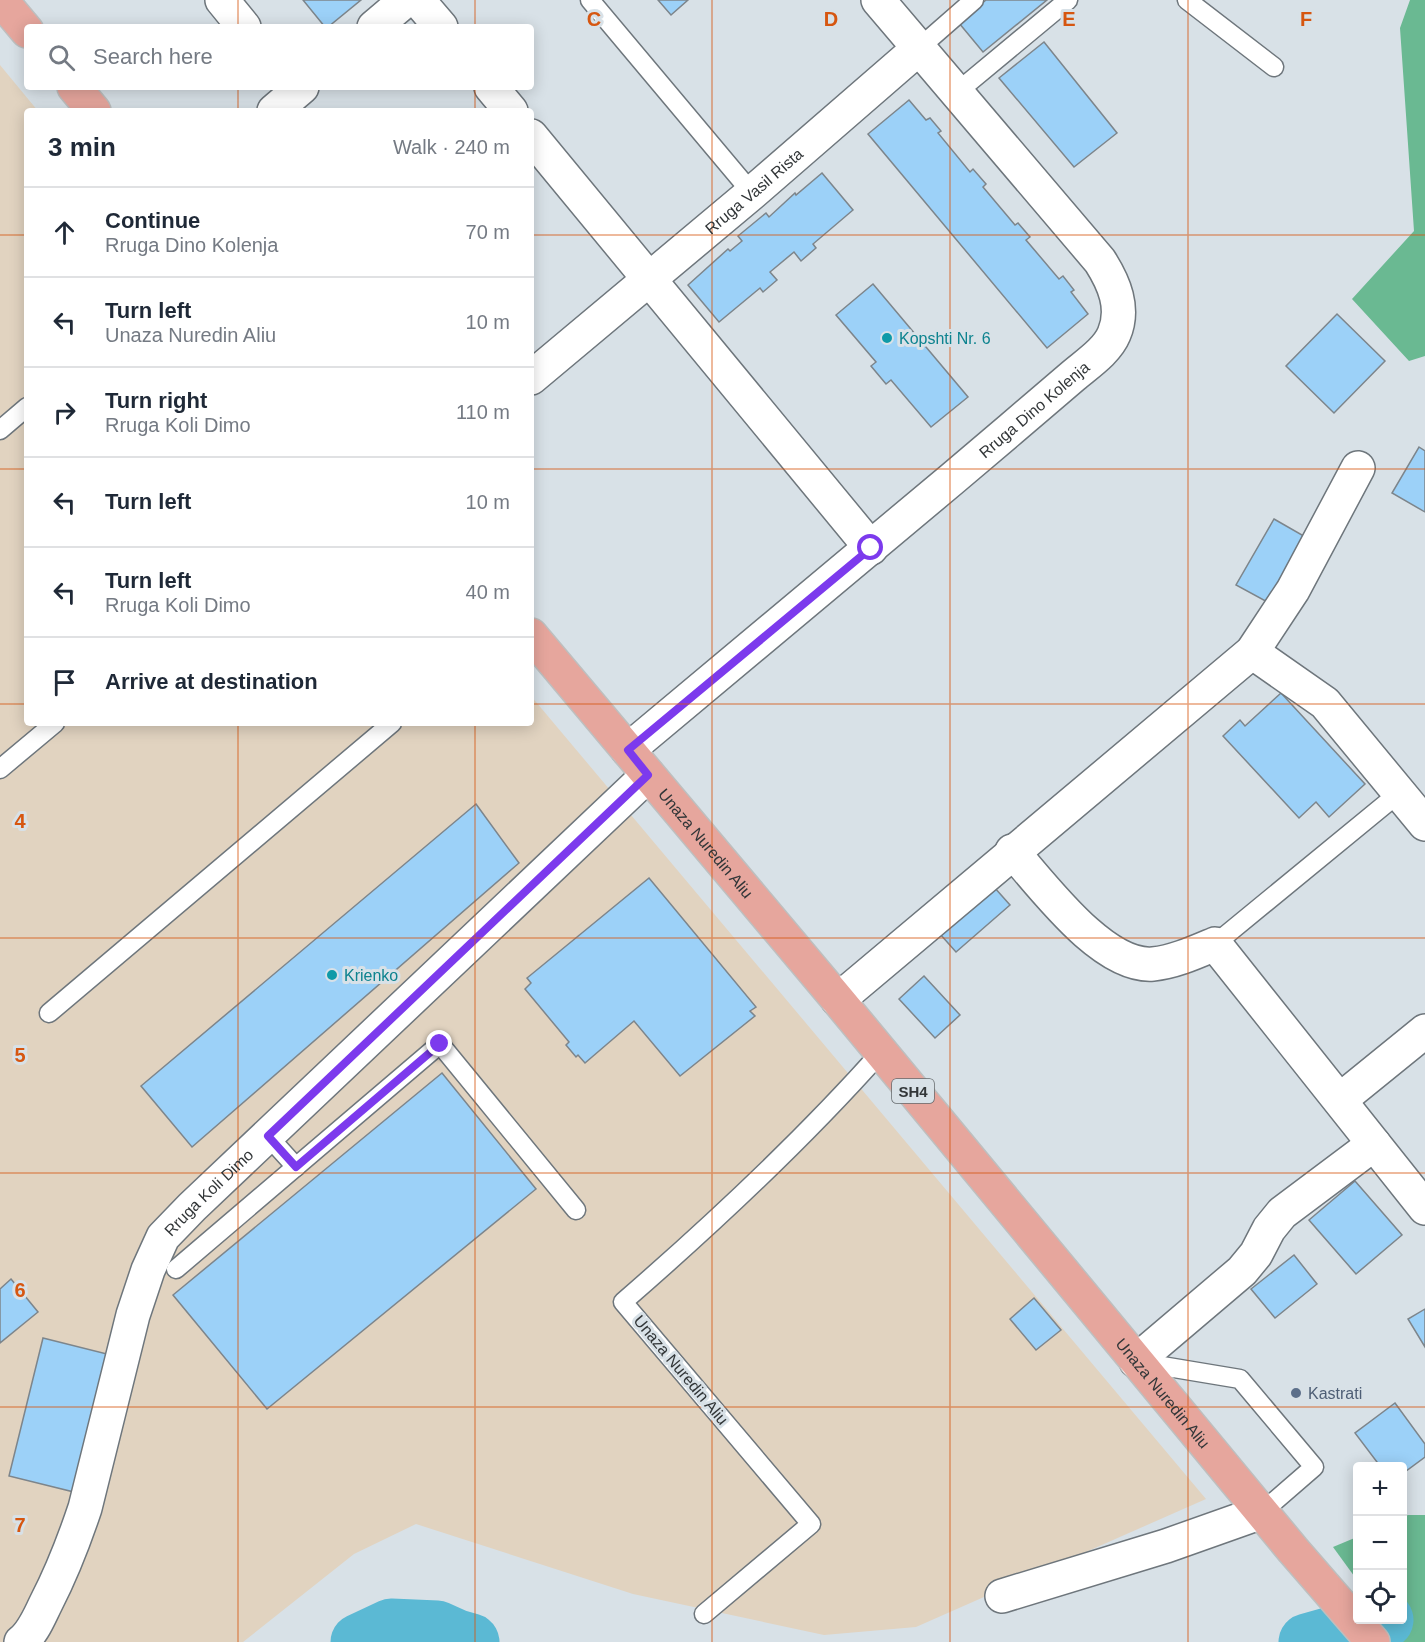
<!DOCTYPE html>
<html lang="en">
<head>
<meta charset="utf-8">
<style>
  :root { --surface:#fff; --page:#f2f2f3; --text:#1f2937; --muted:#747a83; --line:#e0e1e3 }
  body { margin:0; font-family:Arial,sans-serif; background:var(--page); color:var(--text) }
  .controls { position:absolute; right:18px; bottom:18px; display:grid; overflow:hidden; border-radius:6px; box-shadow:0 3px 15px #0003 }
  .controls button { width:54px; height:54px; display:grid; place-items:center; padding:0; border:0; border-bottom:2px solid var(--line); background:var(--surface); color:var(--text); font:30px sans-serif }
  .stop { position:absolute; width:18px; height:18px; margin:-14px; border:4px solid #7c3aed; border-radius:50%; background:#fff }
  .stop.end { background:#7c3aed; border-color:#fff; box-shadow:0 2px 6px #0008 }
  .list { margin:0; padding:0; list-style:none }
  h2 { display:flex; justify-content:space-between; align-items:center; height:78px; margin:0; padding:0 24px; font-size:26px }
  h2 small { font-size:20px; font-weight:400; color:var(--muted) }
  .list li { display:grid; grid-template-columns:39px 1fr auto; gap:18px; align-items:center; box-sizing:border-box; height:90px; padding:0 24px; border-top:2px solid var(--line) }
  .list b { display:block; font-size:22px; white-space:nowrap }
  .list p { margin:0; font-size:20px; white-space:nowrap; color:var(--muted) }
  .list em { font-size:20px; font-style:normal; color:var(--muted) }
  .icon { flex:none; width:33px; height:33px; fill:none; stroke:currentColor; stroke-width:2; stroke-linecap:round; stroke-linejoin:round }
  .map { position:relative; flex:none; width:1425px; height:1642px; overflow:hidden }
  .search { position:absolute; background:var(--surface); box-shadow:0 3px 15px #0003; left:24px; top:24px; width:510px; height:66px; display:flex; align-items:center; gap:15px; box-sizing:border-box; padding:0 21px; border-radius:6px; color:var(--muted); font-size:22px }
  .panel { position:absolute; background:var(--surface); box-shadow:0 3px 15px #0003; left:24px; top:108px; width:510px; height:618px; border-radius:6px }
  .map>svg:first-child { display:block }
  .industrial { fill:#e1d3c0 }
  .forest { fill:#6ab992 }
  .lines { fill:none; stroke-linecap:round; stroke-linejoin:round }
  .river { stroke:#5bb9d4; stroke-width:57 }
  .building { fill:#9cd1f8; stroke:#7d858b; stroke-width:1.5 }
  .lane-casing { stroke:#6e767c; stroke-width:21 }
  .street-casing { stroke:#6e767c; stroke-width:36 }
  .primary-casing { stroke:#bdbfbf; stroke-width:36 }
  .lane { stroke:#fff; stroke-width:18 }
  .street { stroke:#fff; stroke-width:33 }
  .primary { stroke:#e6a69d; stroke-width:33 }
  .route { stroke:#7c3aed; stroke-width:8 }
  .grid { fill:none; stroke:#d65610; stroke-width:1.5; stroke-opacity:0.55 }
  .culture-dot { fill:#0f9aa8; stroke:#d8e1e7; stroke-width:2 }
  .service-dot { fill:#5c6f8a; stroke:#d8e1e7; stroke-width:2 }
  .labels { text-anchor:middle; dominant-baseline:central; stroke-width:6; stroke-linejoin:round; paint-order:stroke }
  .shield { fill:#d8e1e7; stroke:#64696c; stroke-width:1.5 }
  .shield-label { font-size:15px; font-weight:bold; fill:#323638 }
  .street-label { font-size:16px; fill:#323638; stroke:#d8e1e7 }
  .culture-label { font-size:16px; fill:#0d838f; stroke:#d8e1e7; text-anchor:start }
  .service-label { font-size:16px; fill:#4e5e75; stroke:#d8e1e7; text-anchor:start }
  .grid-label { font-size:20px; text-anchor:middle; font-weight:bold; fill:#d65610; stroke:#d8e1e7; stroke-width:6; stroke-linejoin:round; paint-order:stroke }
</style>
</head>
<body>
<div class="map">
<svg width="1425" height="1642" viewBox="0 0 1425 1642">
  <rect width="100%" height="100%" fill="#d8e1e7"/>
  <polygon class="industrial" points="0,65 38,111 27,111 27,723 531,723 531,696 1206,1499 916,1627 824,1635 633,1594 416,1524 354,1554 243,1642 0,1642"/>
  <g class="forest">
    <polygon points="1410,0 1425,0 1425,356 1409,361 1352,299 1414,231 1400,28"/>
    <polygon points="1408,1515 1425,1515 1425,1642 1403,1642 1387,1620 1402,1620 1403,1517"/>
    <polygon points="1357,1537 1357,1580 1333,1547"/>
  </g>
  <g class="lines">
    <g class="river">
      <polyline points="359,1642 391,1627 437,1629 457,1638 471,1642"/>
      <polyline points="1307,1642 1385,1620"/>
    </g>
  </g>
  <g class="building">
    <polygon points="303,0 361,0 328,27 325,27"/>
    <polygon points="658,0 688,0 671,15"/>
    <polygon points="986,0 1047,0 983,52 959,23"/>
    <polygon points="1044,42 1117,133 1074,167 999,78"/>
    <polygon points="909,100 926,120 930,118 941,131 938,133 970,172 973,169 986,184 983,187 1015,225 1018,223 1030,237 1026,240 1059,279 1063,276 1074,290 1071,292 1088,314 1047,348 868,134"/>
    <polygon points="822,173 853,210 813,244 816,248 801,261 794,252 770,272 777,280 763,292 760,288 719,322 688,285 728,249 730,251 742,241 738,236 766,213 769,217 795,193 796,195"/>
    <polygon points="873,284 968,397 931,427 891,380 886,384 871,366 876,362 836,315"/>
    <polygon points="1337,314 1385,361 1334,413 1286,366"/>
    <polygon points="1419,447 1425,451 1425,512 1392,493"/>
    <polygon points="1274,519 1309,539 1271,604 1236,585"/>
    <polygon points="1281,693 1365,784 1329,817 1316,802 1299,818 1223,736 1240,720 1245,726"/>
    <polygon points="476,804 519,863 192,1147 141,1086"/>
    <polygon points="649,878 756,1007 750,1011 755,1016 680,1076 634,1021 585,1063 578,1055 576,1057 566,1045 569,1042 525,989 531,983 527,978"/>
    <polygon points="994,887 1010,905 956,952 940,934"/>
    <polygon points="924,976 960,1015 935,1038 899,999"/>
    <polygon points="442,1073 536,1189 267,1409 173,1295"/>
    <polygon points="1355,1181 1402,1235 1356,1274 1309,1220"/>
    <polygon points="1294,1255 1317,1284 1275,1318 1251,1289"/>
    <polygon points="11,1279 38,1312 0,1343 0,1289"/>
    <polygon points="1034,1298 1061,1330 1036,1350 1010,1319"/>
    <polygon points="1425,1309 1425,1347 1408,1319"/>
    <polygon points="43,1338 107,1354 74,1492 9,1476"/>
    <polygon points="1395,1403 1425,1444 1425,1457 1402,1474 1402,1466 1380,1466 1355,1433"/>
  </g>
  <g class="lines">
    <g class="lane-casing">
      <g id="lane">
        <polyline points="590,0 752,193"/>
        <polyline points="1187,0 1274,67"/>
        <polyline points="918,49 974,0"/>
        <polyline points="956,93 1068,0"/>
        <polyline points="0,430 27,407"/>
        <polyline points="0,769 55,723"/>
        <polyline points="1215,944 1399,793"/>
        <polyline points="49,1013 392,723"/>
        <polyline points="268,1136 296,1167"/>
        <polyline points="176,1269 440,1044 576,1210"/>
        <polyline points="1138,1362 1240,1379 1314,1467 1262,1512"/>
        <path d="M704 1614 811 1524 623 1302C714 1223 801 1142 881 1052"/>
      </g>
    </g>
    <g class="street-casing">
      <g id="street">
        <polyline points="222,0 244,27"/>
        <polyline points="418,0 441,27"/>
        <polyline points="374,27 406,0"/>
        <polyline points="491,87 511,111"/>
        <polyline points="274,111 302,87"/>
        <polyline points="531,136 871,548"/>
        <path id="s1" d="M531 378 752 193 918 49"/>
        <polyline points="1252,652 1325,703 1425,824"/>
        <path id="s2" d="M628 750C756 644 884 537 1011 429 1032 411 1052 394 1073 376 1087 364 1107 351 1114 334 1125 308 1114 283 1100 261L878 0"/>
        <path d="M1012 851C1043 886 1103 968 1153 964 1174 962 1196 952 1215 944L1425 1208"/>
        <polyline points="838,1000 1252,652 1293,590 1358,468"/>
        <polyline points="1340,1100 1425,1031"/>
        <polyline points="1136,1361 1242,1271 1256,1254 1269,1229 1282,1213 1374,1144"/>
        <polyline points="1002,1596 1166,1546 1262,1512"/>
        <path id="s3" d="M21 1642C33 1633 39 1617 46 1603 62 1572 74 1541 85 1508L133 1315 148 1270 163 1237 192 1207 648 775"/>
      </g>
    </g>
    <g class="primary-casing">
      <g id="primary">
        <polyline points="1,0 27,31"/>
        <polyline points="74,87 94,111"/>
        <path id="s4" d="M531 635 838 1000 1293 1550 1373 1642"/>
      </g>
    </g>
    <use href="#lane" class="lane"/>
    <use href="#street" class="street"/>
    <use href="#primary" class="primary"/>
  </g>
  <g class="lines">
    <polyline class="route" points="440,1044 296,1167 268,1136 648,775 628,750 871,548"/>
  </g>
  <path class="grid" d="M238 0V27M475 0V27M712 0V1642M950 0V1642M1188 0V1642M238 87V111M475 87V111M0 235H27M531 235H1425M0 469H27M531 469H1425M0 704H27M531 704H1425M238 723V1642M475 723V1642M0 938H1425M0 1173H1425M0 1407H1425"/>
  <g class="culture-dot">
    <circle cx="887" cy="338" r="6"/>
    <circle cx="332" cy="975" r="6"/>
  </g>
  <circle class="service-dot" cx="1296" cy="1393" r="6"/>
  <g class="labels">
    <rect class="shield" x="892" y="1079" width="42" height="24" rx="4.5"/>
    <g class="shield-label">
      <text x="913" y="1091">SH4</text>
    </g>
    <g class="street-label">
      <text stroke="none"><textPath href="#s1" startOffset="291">Rruga Vasil Rista</textPath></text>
      <text stroke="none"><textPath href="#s2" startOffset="530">Rruga Dino Kolenja</textPath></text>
      <text stroke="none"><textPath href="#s4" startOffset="272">Unaza Nuredin Aliu</textPath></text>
      <text stroke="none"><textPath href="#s3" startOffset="496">Rruga Koli Dimo</textPath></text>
      <text transform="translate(681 1370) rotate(50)">Unaza Nuredin Aliu</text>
      <text stroke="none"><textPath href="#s4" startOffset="987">Unaza Nuredin Aliu</textPath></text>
    </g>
    <g class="culture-label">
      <text x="899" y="338">Kopshti Nr. 6</text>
      <text x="344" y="975">Krienko</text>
    </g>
    <g class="service-label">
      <text x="1308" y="1393">Kastrati</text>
    </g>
  </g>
  <g class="grid-label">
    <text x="594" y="26">C</text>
    <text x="831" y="26">D</text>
    <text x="1069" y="26">E</text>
    <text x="1306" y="26">F</text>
    <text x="20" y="828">4</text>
    <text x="20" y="1062">5</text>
    <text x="20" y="1297">6</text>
    <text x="20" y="1532">7</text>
  </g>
</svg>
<div class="controls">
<button>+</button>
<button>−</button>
<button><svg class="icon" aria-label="locate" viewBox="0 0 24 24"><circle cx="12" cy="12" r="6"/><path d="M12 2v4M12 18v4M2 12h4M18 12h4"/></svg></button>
</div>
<div class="stop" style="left:871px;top:548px"></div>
<div class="stop end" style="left:440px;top:1044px"></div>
<div class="search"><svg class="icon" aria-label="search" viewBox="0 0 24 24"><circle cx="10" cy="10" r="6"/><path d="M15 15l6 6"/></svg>Search here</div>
<section class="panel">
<h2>3 min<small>Walk · 240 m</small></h2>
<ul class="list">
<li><svg class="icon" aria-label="ahead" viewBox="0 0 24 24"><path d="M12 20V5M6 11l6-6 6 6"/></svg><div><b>Continue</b><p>Rruga Dino Kolenja</p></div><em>70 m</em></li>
<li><svg class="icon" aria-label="left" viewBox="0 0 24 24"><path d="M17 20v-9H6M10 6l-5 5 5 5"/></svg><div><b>Turn left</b><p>Unaza Nuredin Aliu</p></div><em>10 m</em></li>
<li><svg class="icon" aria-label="right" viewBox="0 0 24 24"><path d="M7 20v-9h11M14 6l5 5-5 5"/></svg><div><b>Turn right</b><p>Rruga Koli Dimo</p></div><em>110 m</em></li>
<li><svg class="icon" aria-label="left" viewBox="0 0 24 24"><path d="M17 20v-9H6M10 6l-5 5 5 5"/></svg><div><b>Turn left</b></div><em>10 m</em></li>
<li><svg class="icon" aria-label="left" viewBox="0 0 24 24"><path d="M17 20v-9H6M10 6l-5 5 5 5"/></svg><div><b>Turn left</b><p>Rruga Koli Dimo</p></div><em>40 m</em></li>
<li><svg class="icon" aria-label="arrive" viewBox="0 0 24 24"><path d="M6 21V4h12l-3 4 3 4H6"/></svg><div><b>Arrive at destination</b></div></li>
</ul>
</section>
</div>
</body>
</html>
